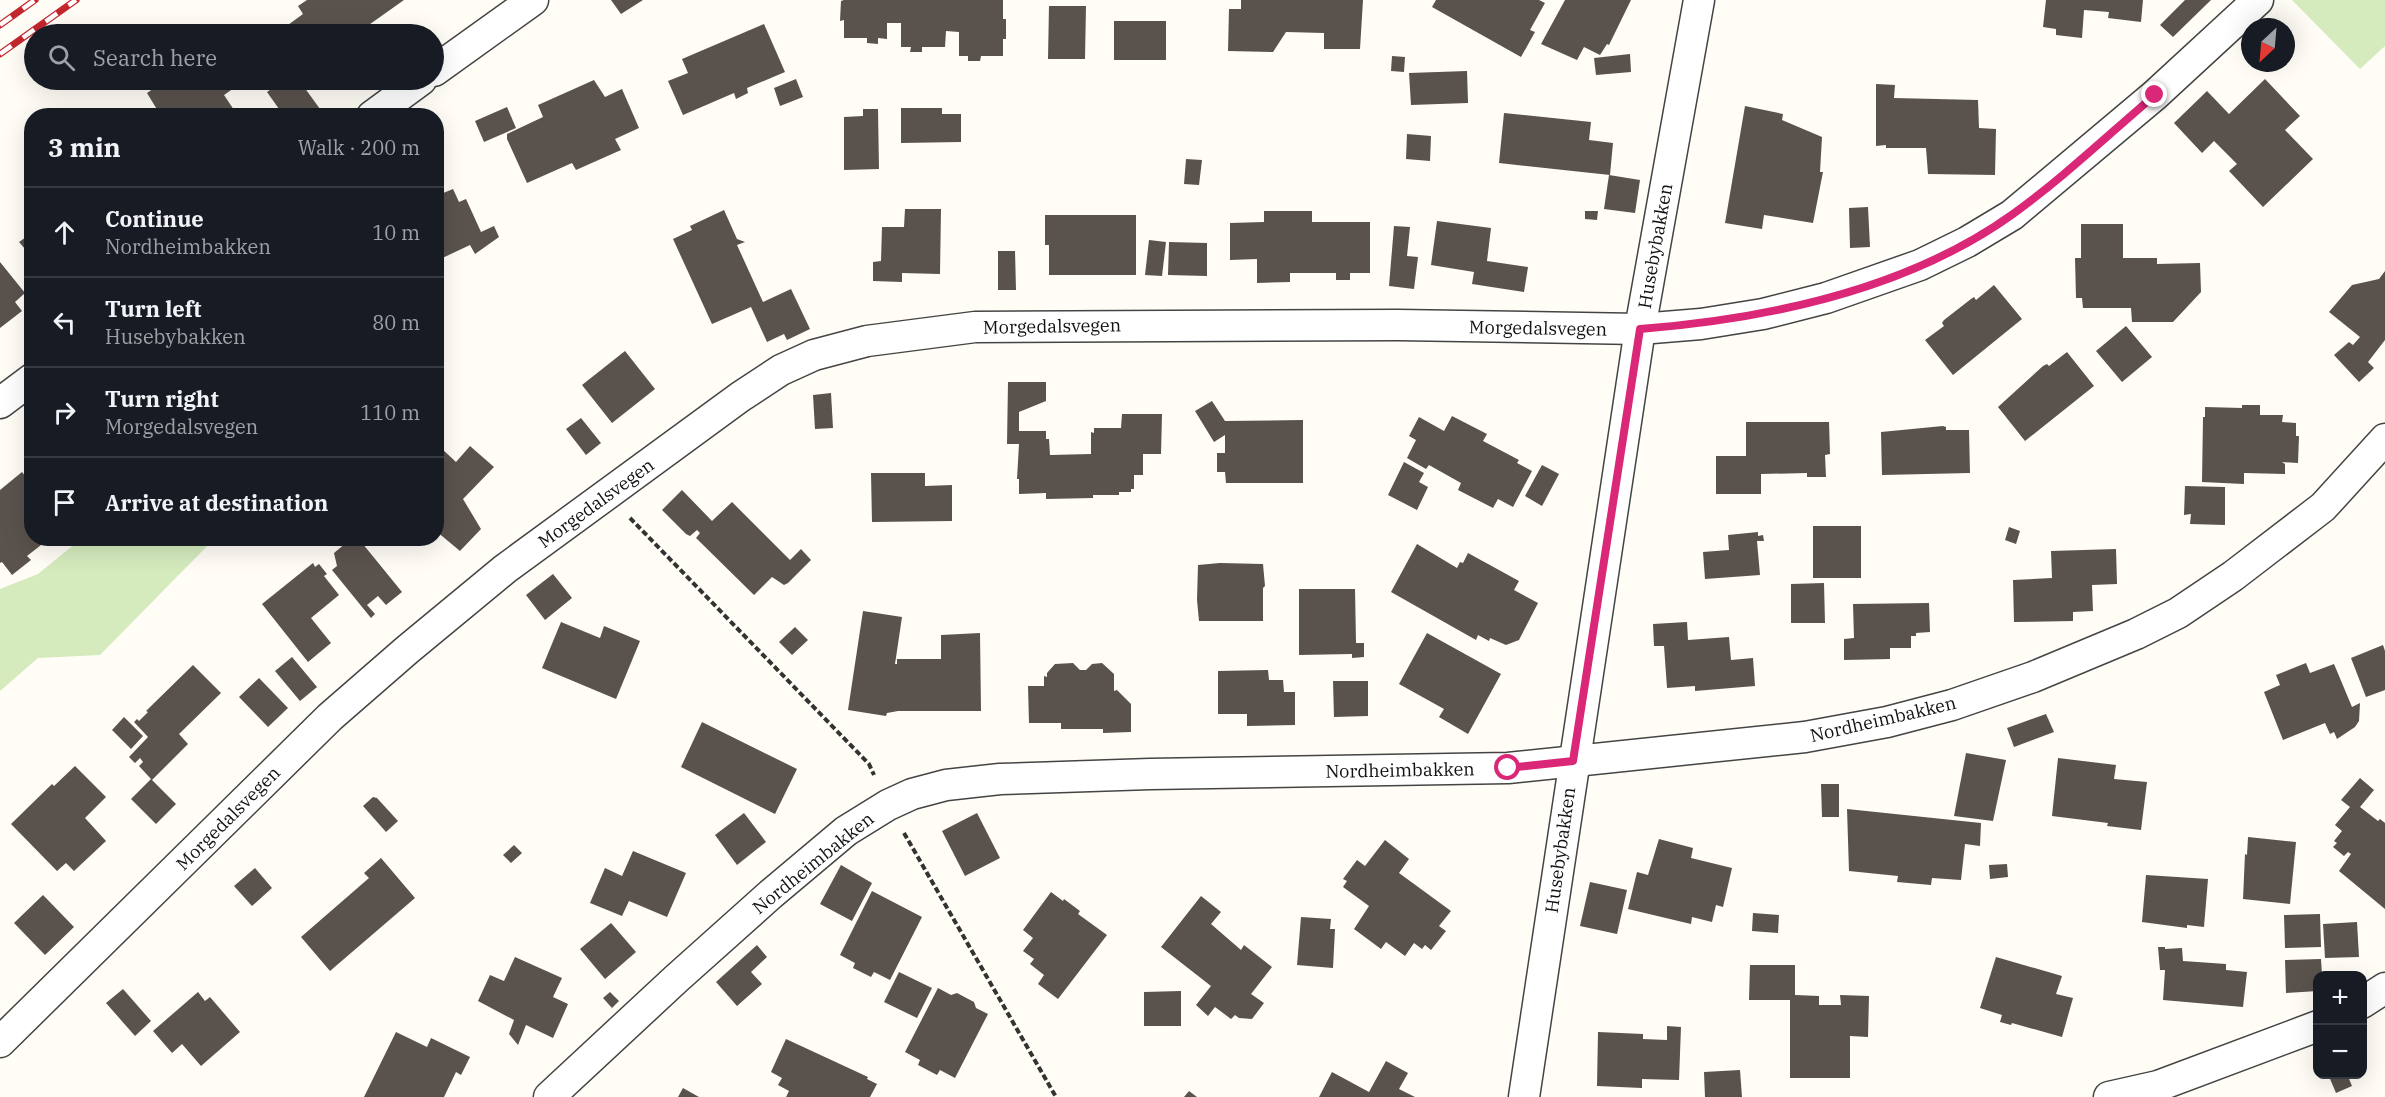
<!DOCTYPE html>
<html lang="en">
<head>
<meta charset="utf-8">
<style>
  :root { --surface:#171b24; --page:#242831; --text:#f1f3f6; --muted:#9ea1a6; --line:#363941 }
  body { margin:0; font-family:"IBM Plex Serif",serif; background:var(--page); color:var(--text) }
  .controls { position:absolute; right:18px; bottom:18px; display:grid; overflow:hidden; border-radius:12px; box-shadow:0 6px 24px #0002 }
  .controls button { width:54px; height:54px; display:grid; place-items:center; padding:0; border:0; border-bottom:2px solid var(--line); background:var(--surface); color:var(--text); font:30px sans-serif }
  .compass { position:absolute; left:2241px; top:18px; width:54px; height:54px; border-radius:50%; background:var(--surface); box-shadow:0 6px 24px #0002; rotate:206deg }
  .stop { position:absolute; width:18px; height:18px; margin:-14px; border:4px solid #db2777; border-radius:50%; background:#fff }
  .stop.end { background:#db2777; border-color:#fff; box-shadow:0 2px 6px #0008 }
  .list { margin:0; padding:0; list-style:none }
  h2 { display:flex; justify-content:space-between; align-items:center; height:78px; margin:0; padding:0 24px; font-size:26px }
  h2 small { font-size:20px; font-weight:400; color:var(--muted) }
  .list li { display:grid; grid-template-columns:39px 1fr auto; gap:18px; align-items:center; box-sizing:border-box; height:90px; padding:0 24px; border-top:2px solid var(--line) }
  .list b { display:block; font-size:22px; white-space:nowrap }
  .list p { margin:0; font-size:20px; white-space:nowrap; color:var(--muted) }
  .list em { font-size:20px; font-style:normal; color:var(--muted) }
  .icon { flex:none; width:33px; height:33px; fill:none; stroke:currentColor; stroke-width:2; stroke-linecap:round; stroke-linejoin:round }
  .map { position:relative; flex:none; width:2385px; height:1097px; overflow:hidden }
  .search { position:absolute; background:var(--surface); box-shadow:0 6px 24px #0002; left:24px; top:24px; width:420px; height:66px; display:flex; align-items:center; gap:15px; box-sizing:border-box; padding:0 21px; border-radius:33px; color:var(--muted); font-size:22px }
  .panel { position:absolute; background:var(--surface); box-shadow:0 6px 24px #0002; left:24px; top:108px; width:420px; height:438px; border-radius:24px }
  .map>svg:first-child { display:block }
  .green { fill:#d5ebbd }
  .building { fill:#5a524d }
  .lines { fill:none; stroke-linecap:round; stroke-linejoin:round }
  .street-casing { stroke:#444; stroke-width:33 }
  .path { stroke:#333; stroke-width:4; stroke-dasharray:6 3; stroke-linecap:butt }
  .street { stroke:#fff; stroke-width:30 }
  .rail-casing { stroke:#c4262e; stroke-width:7 }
  .rail { stroke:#fff; stroke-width:4.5; stroke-dasharray:14; stroke-linecap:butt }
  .route { stroke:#db2777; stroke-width:8 }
  .labels { text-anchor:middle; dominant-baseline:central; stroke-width:6; stroke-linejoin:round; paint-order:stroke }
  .street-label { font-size:18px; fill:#111; stroke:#fff }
</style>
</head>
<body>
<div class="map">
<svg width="2385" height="1097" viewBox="0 0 2385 1097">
  <rect width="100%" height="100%" fill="#fffdf5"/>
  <g class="green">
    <polygon points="2292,0 2385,0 2385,46 2360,69"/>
    <polygon points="81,539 214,539 100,655 38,658 0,691 0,589 38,574"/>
  </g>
  <g class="building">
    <polygon points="307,0 404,0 356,34 279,34 277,33 303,14 298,6"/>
    <polygon points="611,0 643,0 621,14"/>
    <polygon points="844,0 1003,0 1003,19 1006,19 1006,39 1003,39 1003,56 981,56 980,61 968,61 968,56 959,56 959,32 946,31 945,47 922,47 922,52 910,52 911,47 901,47 901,23 887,23 887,39 878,38 878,44 867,43 867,38 844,38 844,20 840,21 841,1"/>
    <polygon points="1241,0 1363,0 1360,49 1324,49 1324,33 1286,32 1273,52 1228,51 1229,9 1241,9"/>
    <polygon points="1436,0 1539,0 1545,3 1530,30 1535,32 1521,57 1432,7"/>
    <polygon points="1565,0 1631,0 1609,45 1607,44 1600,55 1584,47 1577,60 1541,44"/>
    <polygon points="2046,0 2143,0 2141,22 2108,18 2109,12 2084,10 2082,38 2056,35 2056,29 2043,27"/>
    <polygon points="2185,0 2211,0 2173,37 2160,25"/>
    <polygon points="1049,6 1086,6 1085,59 1048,59"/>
    <rect x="1114" y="21" width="52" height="39"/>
    <polygon points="764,24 785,72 747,88 748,93 736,99 734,93 683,115 668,81 688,73 682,59"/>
    <polygon points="1630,54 1631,72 1596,75 1594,58"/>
    <polygon points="1392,56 1405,57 1404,72 1391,71"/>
    <polygon points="1467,71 1468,103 1411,105 1409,73"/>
    <polygon points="796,79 803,97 780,106 774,88"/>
    <polygon points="2265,79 2300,116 2285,130 2313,159 2263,207 2229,171 2237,164 2214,141 2202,153 2174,123 2207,91 2229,114"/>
    <polygon points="166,80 227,80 234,88 224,95 238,116 161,116 147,93"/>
    <polygon points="284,80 299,80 320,109 310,116 284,116 267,92"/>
    <polygon points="594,80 605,97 622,89 639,128 615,139 621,150 576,170 572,163 527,183 507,139 507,134 543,117 538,105"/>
    <polygon points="1876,84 1895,85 1894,98 1978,100 1979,128 1996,129 1995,175 1928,174 1926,148 1886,148 1886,145 1876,146"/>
    <polygon points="1745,106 1783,114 1782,120 1822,137 1820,172 1823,172 1813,223 1764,215 1762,229 1725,223"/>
    <polygon points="507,107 516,128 484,142 475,121"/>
    <polygon points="901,108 942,108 942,114 961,114 961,142 901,143"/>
    <polygon points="863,109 878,109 879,169 844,170 844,117 863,116"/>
    <polygon points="1504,113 1591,122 1589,140 1613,143 1610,175 1499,163"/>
    <polygon points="1407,134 1431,136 1430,161 1406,159"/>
    <polygon points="1186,159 1202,160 1199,185 1184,184"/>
    <polygon points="1609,175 1640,180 1635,213 1604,209"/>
    <polygon points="453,189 459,202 466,199 481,232 494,226 499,237 475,254 470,245 436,261 436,196"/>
    <polygon points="1868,207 1870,247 1850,248 1849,208"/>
    <polygon points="905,209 941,209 940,274 902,273 902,282 873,281 873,262 881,261 882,227 904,227"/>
    <polygon points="724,210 737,239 745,242 737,245 763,302 791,289 810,329 787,340 784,334 767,342 751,307 712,324 673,239 692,230 690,226"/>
    <polygon points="1264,211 1312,211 1312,222 1370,222 1370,273 1350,273 1350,280 1336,280 1336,273 1290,273 1290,282 1257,283 1257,259 1230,260 1230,223 1264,222"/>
    <polygon points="1585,211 1598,211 1597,220 1585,219"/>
    <polygon points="1045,215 1136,215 1136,275 1049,275 1049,245 1045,245"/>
    <polygon points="1437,221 1491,228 1487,261 1528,267 1524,292 1472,284 1474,272 1431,265"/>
    <polygon points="2081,224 2123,224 2123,258 2157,258 2157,264 2200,263 2201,292 2173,322 2132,322 2131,308 2083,308 2082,298 2076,298 2075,258 2081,258"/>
    <polygon points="1394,226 1410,227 1407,256 1418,257 1414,289 1389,286"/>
    <polygon points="32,233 32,257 19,242"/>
    <polygon points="1149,240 1166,242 1162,276 1145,275"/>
    <polygon points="1169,242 1207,243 1207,276 1168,275"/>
    <polygon points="998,251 1015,251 1016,290 998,290"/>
    <polygon points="0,262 25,293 15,302 22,311 0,328"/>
    <polygon points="2385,271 2385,340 2368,362 2374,368 2359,382 2334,355 2349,342 2353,345 2360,337 2329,312 2352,285 2379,279"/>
    <polygon points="1994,285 2022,319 1953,375 1925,340 1944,326 1942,323 1944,320 1971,299 1974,297 1976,300"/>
    <polygon points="2126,326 2152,357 2122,382 2096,351"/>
    <polygon points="625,351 655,389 612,423 582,385"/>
    <polygon points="2067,352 2094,386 2025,441 1998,407 2043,366 2047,364 2049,366"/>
    <polygon points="1008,382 1046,382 1046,401 1019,412 1019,431 1046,431 1046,439 1049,439 1050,455 1091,454 1091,432 1094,433 1094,428 1121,428 1122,414 1162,414 1161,454 1143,454 1143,475 1134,475 1134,489 1131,489 1131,492 1119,492 1119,495 1093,495 1093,498 1046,499 1046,493 1019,494 1019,479 1017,479 1019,444 1007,444"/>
    <polygon points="831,393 833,428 815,429 813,395"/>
    <polygon points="1212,401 1225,421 1303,420 1303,483 1226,483 1225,472 1217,472 1217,453 1225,453 1225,435 1214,442 1195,411"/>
    <polygon points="2242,405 2260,405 2260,415 2283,415 2282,422 2296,423 2296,436 2299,436 2298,463 2282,462 2285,464 2285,474 2244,473 2244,484 2202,482 2203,417 2205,417 2205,407 2242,408"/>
    <polygon points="1452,416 1487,434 1483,441 1519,460 1517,463 1532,471 1513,507 1498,499 1493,508 1458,490 1461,483 1429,465 1426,469 1407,458 1416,440 1409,436 1419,417 1444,431"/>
    <polygon points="581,418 601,443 586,455 566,429"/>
    <polygon points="1746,422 1829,422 1830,454 1825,455 1826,477 1807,477 1807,473 1761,474 1761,494 1716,494 1716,456 1746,456"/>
    <polygon points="1943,426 1946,427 1946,430 1969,430 1970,473 1882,475 1881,432"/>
    <polygon points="470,446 494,467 463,499 481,529 460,551 436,531 436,451 440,447 456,462"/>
    <polygon points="1404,462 1424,473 1419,482 1428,487 1417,510 1388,495"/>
    <polygon points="1542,465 1559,474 1542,506 1525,496"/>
    <polygon points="22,472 32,484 32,538 50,538 27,556 31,560 12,575 2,562 0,563 0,490"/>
    <polygon points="871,473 925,473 925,486 952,485 952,521 872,522"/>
    <polygon points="2185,486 2225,487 2225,525 2190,524 2191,514 2184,515"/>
    <polygon points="682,490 712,521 732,502 790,560 801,549 811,560 788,583 784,585 772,577 754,595 696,538 700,533 697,530 690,536 686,534 662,510"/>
    <rect x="1813" y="526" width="48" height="52"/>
    <polygon points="2009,527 2020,531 2016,544 2005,540"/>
    <polygon points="1758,532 1758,536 1763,535 1764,541 1757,541 1760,575 1705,579 1703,552 1729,550 1728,535"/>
    <polygon points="352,538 358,538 402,592 386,605 378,596 367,605 375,614 371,618 332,570 337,566 334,553"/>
    <polygon points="1417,544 1457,568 1460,562 1463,563 1468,553 1519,581 1514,590 1538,603 1519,640 1506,645 1490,638 1489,641 1478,635 1476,640 1391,592"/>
    <polygon points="2116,549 2117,584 2092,585 2093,611 2073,612 2073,621 2014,622 2013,580 2052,578 2051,551"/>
    <polygon points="313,563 315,567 319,564 327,574 324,576 339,595 311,618 331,643 308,662 262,604"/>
    <polygon points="1220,563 1263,564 1265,586 1263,588 1263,621 1199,621 1197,600 1198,565"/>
    <polygon points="553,574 572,598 545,620 526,595"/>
    <polygon points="1824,583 1825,623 1791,623 1791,584"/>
    <polygon points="1299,589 1355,589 1356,643 1364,643 1364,657 1352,658 1352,654 1299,655"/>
    <polygon points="1929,603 1930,632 1916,633 1916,636 1911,636 1911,648 1890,648 1890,659 1844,660 1844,639 1854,638 1853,604"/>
    <polygon points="863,611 902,617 895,664 897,664 897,659 941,659 941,635 980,633 981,711 898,711 887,713 886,716 848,710"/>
    <polygon points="561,622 600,638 604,626 640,641 616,699 542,668"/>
    <polygon points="1687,622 1688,640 1729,637 1731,660 1753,658 1755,686 1695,691 1695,686 1667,688 1664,646 1654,646 1653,624"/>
    <polygon points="795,627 808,640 792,655 779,642"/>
    <polygon points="1427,633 1501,674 1468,734 1439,717 1444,709 1399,684"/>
    <polygon points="2383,645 2385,651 2385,690 2366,697 2351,658"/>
    <polygon points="292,657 317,687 300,701 275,671"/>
    <polygon points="1073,663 1080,670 1086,670 1092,664 1102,663 1114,674 1114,691 1117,690 1131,704 1131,732 1103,733 1103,729 1061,729 1061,723 1029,723 1028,686 1044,686 1044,676 1047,677 1047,673 1055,664"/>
    <polygon points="2306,663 2310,673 2334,664 2352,707 2360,703 2359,721 2355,727 2337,739 2334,732 2330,734 2325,723 2283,740 2264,692 2280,685 2276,675"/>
    <polygon points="193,665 221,693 179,734 188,744 152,780 176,804 156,824 131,799 151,779 139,766 143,762 140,758 135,763 129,757 148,737 134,722 137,719 139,721 148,712 146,711"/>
    <polygon points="1268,670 1269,680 1283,680 1284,692 1295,692 1295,725 1247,726 1247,714 1218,714 1218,671"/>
    <polygon points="259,678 288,708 268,727 239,697"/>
    <polygon points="1333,681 1368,681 1368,716 1334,717"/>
    <polygon points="2046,714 2054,732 2014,747 2007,728"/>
    <polygon points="124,717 143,736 131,749 112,730"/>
    <polygon points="702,722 797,769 775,814 681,767"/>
    <polygon points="1966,753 2006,760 1993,821 1954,816"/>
    <polygon points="2058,758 2116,765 2114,779 2147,782 2141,830 2107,826 2108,823 2052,816"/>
    <polygon points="75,766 106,797 85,818 106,841 74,871 66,863 57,871 11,824 52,784 54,786"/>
    <polygon points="2360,778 2374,790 2360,807 2378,821 2380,819 2385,823 2385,909 2339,871 2351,854 2348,852 2344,856 2333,847 2337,843 2334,841 2342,831 2335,825 2350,807 2341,800"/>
    <polygon points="1821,784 1839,784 1839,817 1822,817"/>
    <polygon points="373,797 377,798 398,821 386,832 363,806"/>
    <polygon points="1847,809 1981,823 1980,846 1965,844 1961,880 1932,878 1931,885 1897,882 1898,876 1849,871"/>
    <polygon points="744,813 766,842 737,865 715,835"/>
    <polygon points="977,813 1000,858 965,876 942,831"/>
    <polygon points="2248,837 2296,842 2290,904 2243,899 2245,854 2247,855"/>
    <polygon points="1659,839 1693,848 1691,858 1732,868 1723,907 1716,905 1712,922 1692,917 1691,924 1628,909 1637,872 1648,875"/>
    <polygon points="1385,840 1409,859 1399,873 1451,911 1439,926 1446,931 1431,950 1425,945 1422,949 1414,943 1405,956 1386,942 1381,949 1354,929 1369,906 1343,887 1347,881 1343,879 1357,860 1365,866"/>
    <polygon points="514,845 522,853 511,863 503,855"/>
    <polygon points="633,851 686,873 667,917 629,901 622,916 590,903 605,868 622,876"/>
    <polygon points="381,858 415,898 330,971 301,937 369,878 364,873"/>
    <polygon points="2007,864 2008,877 1990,879 1989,865"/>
    <polygon points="841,865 872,883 852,921 820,904"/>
    <polygon points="255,868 272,888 252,906 234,886"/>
    <polygon points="2146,875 2208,879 2204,927 2187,925 2187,928 2142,922"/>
    <polygon points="1590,882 1627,890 1617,934 1580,926"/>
    <polygon points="872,891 922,917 890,980 874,972 871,977 853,968 855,963 840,955"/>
    <polygon points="1051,892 1063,901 1064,899 1080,911 1078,914 1107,935 1058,999 1038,984 1044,975 1030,964 1034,959 1023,951 1033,938 1023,930"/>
    <polygon points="43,895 74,927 45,955 14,923"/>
    <polygon points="1201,896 1221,912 1211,924 1241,950 1244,945 1272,967 1251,994 1264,1003 1252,1019 1239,1018 1235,1015 1231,1019 1215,1007 1208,1016 1196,1005 1211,986 1161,947"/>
    <polygon points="1753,913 1779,915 1778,933 1752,931"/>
    <polygon points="2320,914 2321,947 2285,948 2284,915"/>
    <polygon points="1301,917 1331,919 1330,929 1335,929 1333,968 1297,965"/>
    <polygon points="2357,922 2359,957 2325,958 2323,924"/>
    <polygon points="611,923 636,952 605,979 580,949"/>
    <polygon points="757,945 767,957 751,972 762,984 737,1006 716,982"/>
    <polygon points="2158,947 2165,947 2165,949 2182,948 2183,961 2226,964 2226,970 2247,972 2243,1007 2163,1000 2165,970 2160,970"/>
    <polygon points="515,957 562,978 553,997 568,1004 553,1038 526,1025 518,1045 509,1034 514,1020 478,1001 490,975 504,981"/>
    <polygon points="1996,957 2062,976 2056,994 2073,998 2062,1037 2012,1023 2011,1025 2000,1022 2002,1015 1980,1008"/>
    <polygon points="2321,959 2322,975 2318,975 2318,991 2286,993 2285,960"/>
    <polygon points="1750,965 1795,965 1795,995 1819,996 1819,1005 1841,1005 1840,995 1869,996 1868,1037 1850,1036 1850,1078 1790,1078 1790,1000 1749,1000"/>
    <polygon points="899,972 932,988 917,1018 884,1002"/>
    <polygon points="938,988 951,995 957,993 974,1002 976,1008 988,1014 955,1078 940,1070 937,1075 918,1065 920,1060 905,1052"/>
    <polygon points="123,989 151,1021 135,1036 106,1003"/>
    <polygon points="1181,991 1181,1026 1144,1026 1144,992"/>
    <polygon points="198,992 205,1001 210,997 240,1032 201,1066 182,1044 172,1053 153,1031"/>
    <polygon points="610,992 619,1001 612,1008 603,998"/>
    <polygon points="1667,1026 1681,1027 1679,1080 1642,1079 1642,1088 1597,1086 1598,1032 1643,1034 1643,1039 1667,1040"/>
    <polygon points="396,1032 427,1047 431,1038 470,1057 461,1075 456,1072 444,1097 364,1097"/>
    <polygon points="786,1039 868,1077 867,1079 877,1084 870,1097 786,1097 789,1091 778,1085 782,1078 771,1072"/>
    <polygon points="1386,1061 1408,1073 1399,1089 1415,1097 1319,1097 1332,1072 1369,1092"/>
    <polygon points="1740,1070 1742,1097 1705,1097 1704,1072"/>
    <polygon points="2328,1074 2347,1074 2352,1086 2336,1093"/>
    <polygon points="683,1088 699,1097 678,1097"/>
    <polygon points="1189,1091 1197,1097 1184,1097"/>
  </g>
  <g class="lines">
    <g class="street-casing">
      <g id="street">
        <polyline points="434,71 533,0"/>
        <polyline points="372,116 421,80"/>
        <polyline points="0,403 32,379"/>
        <polyline points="2362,1003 2385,988"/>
        <polyline points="0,1042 330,717 407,650 505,569 740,397 781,370 814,355 867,341 975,327 1398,325 1640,329 1701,324 1763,314 1826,298 1920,265 1967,242 2012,215 2155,95 2258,0"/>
        <polyline points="549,1097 676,979 771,894 846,831 888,805 912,794 946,785 1000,779 1150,774 1508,768 1805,737 1887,722 1952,705 2033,677 2136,634 2178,613 2233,576 2323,507 2385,439"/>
        <polyline points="1524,1097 1640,329 1699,0"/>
        <polyline points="2109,1097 2158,1086 2318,1026"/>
      </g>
    </g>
    <g class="path">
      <polyline points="630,518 869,764 874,775"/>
      <polyline points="904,833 1056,1097"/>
    </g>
    <use href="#street" class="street"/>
    <g class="rail-casing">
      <g id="rail">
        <polyline points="0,25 35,0"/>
        <polyline points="0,54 76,0"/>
      </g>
    </g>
    <use href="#rail" class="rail"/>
  </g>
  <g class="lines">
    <path class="route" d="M1508 768 1573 761 1640 329C1767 319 1907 290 2013 214 2063 178 2108 135 2155 95"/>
  </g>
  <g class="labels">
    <g class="street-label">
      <text transform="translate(1655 246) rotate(-80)">Husebybakken</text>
      <text transform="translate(1052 326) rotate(-1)">Morgedalsvegen</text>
      <text transform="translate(1538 328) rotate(1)">Morgedalsvegen</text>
      <text transform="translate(596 503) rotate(-36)">Morgedalsvegen</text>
      <text transform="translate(1883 719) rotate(-13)">Nordheimbakken</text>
      <text transform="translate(1400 770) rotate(-1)">Nordheimbakken</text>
      <text transform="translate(228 818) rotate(-45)">Morgedalsvegen</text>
      <text transform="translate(1560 850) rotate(-82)">Husebybakken</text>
      <text transform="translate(813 863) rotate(-39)">Nordheimbakken</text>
    </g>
  </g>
</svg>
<div class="controls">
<button>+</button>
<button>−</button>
</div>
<svg class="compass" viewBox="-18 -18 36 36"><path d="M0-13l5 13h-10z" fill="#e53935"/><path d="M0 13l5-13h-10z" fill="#9ea1a6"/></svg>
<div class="stop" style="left:1508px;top:768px"></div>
<div class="stop end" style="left:2155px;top:95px"></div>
<div class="search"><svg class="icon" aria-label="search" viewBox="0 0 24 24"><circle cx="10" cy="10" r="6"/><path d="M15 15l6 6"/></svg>Search here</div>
<section class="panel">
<h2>3 min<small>Walk · 200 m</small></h2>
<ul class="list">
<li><svg class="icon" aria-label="ahead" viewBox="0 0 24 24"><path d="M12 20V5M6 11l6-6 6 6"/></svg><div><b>Continue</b><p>Nordheimbakken</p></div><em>10 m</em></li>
<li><svg class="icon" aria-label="left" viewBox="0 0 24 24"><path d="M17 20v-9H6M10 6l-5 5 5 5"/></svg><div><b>Turn left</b><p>Husebybakken</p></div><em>80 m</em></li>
<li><svg class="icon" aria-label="right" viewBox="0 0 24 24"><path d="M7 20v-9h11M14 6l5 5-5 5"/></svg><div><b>Turn right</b><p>Morgedalsvegen</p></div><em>110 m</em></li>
<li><svg class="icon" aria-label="arrive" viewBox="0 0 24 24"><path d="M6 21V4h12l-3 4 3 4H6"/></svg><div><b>Arrive at destination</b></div></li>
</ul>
</section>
</div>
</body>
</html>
